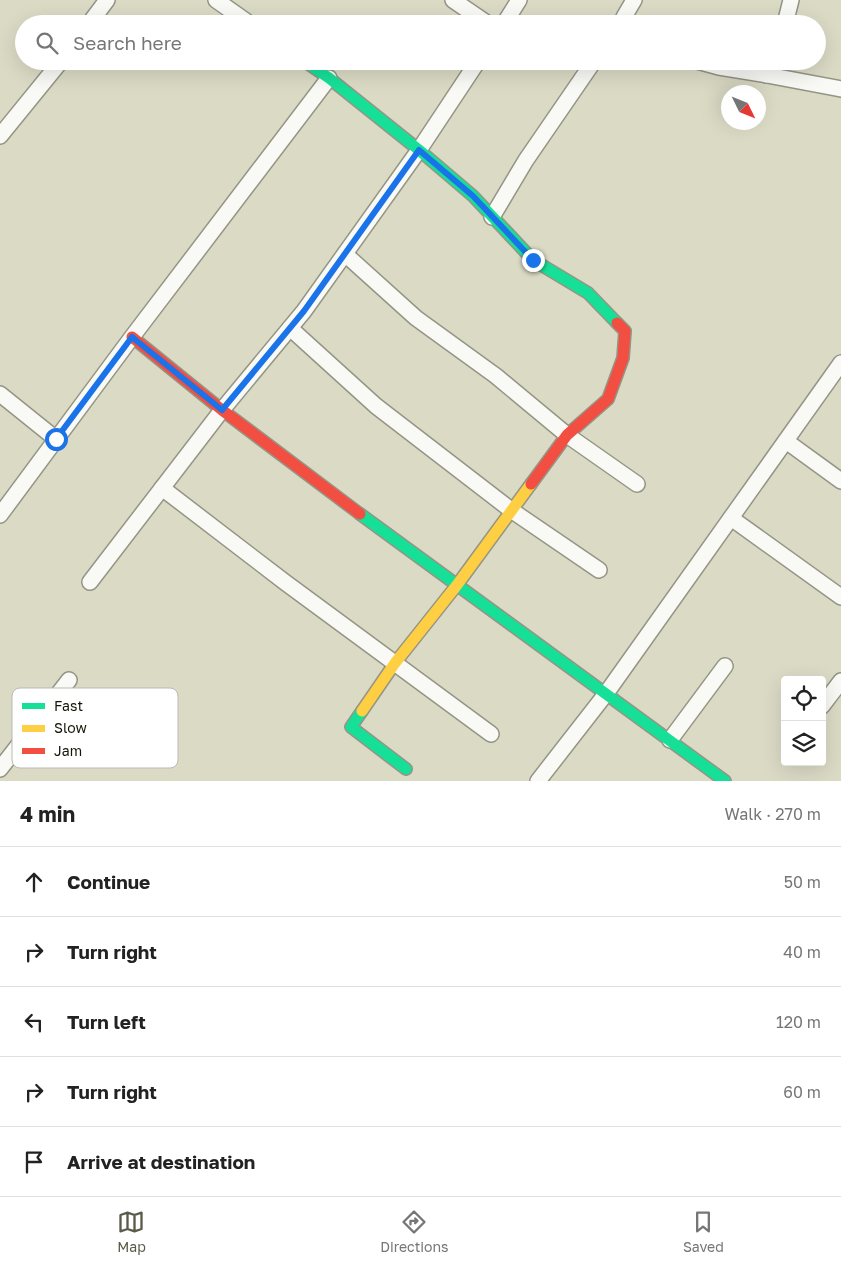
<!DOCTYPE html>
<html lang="en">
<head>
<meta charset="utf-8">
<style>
  :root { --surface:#fff; --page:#f2f2f2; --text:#222; --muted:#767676; --line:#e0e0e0; --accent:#5b5b4a }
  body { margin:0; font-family:"Golos Text",sans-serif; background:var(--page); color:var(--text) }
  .controls { position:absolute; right:15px; bottom:15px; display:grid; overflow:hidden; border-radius:5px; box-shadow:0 5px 20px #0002 }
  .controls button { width:45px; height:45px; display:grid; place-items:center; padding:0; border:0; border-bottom:1px solid var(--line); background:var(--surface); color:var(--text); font:25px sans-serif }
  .compass { position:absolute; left:721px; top:85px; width:45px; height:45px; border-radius:50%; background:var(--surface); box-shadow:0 5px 20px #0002; rotate:133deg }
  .stop { position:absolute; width:15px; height:15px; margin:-11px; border:4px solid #1a73e8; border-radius:50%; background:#fff }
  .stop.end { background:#1a73e8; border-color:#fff; box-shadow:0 1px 5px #0008 }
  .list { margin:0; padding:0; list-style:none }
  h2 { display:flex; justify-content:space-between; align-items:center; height:65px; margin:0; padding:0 20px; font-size:21px }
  h2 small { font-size:16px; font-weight:400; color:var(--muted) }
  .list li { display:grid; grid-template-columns:32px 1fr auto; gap:15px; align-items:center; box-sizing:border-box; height:70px; padding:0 20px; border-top:1px solid var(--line) }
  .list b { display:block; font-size:19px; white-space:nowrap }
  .list em { font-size:16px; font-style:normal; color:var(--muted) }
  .icon { flex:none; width:28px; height:28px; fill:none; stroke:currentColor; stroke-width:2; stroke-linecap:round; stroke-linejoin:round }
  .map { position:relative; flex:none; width:841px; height:781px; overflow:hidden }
  .search { position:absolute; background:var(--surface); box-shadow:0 5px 20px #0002; left:15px; right:15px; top:15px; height:55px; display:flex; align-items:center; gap:12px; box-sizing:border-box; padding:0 18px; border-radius:28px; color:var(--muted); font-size:19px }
  .sheet { height:415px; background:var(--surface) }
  nav { display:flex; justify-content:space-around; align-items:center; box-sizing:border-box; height:70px; border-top:1px solid var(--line); background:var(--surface); font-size:14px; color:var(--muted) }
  nav a { display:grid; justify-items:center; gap:2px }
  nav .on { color:var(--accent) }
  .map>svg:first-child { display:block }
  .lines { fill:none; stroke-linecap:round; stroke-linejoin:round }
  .street-casing { stroke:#959585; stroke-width:18 }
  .fast-casing { stroke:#959585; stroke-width:14 }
  .slow-casing { stroke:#959585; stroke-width:14 }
  .jam-casing { stroke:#959585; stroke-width:14 }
  .street { stroke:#f9f9f6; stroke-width:15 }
  .fast { stroke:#16e098; stroke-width:11 }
  .slow { stroke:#ffcf43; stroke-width:11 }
  .jam { stroke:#f24e42; stroke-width:11 }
  .route { stroke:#1a73e8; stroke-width:6 }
  .key { fill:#fff; stroke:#b9b9b5; stroke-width:1 }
  .key-label { font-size:14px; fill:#161608 }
</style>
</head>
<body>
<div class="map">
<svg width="841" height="781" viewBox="0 0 841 781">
  <rect width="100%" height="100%" fill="#dadac5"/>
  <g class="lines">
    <g class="street-casing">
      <g id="street">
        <polyline points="216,0 250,24"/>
        <polyline points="453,0 488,24"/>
        <polyline points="624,17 634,0"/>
        <polyline points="89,24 107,0"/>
        <polyline points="504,24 519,0"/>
        <polyline points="785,24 791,0"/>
        <polyline points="697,61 719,67 767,75"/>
        <polyline points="772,61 767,75 841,89"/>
        <polyline points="0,136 61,61"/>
        <polyline points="492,217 526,160 594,61"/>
        <polyline points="345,254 416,318 496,376 567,435 637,484"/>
        <polyline points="290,328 376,406 511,510 599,570"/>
        <polyline points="0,394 56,439"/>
        <polyline points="786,441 841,481"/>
        <polyline points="162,488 286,583 491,734"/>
        <polyline points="0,515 132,337 329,78"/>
        <polyline points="731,518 841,597"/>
        <polyline points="90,582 222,410 304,311 419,150 478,61"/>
        <polyline points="822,706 841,681"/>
        <polyline points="670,740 725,666"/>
        <polyline points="0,769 69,680"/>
        <polyline points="538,781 605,695 841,363"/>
      </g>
    </g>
    <g class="fast-casing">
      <g id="fast">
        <polyline points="304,61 329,78 419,150 473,196 533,260 588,293 617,323"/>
        <polyline points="360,514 725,781"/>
        <polyline points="362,711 351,727 406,769"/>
      </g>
    </g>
    <g class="slow-casing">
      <polyline id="slow" points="362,711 395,663 457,585 531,484"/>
    </g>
    <g class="jam-casing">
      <g id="jam">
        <polyline points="132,337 222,410 360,514"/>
        <polyline points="531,484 567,435 608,399 623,358 625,331 617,323"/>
      </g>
    </g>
    <use href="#street" class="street"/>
    <use href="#fast" class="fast"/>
    <use href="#slow" class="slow"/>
    <use href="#jam" class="jam"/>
  </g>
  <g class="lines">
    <polyline class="route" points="56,439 132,337 222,410 304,311 419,150 473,196 533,260"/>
  </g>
  <rect x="12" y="688" width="166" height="80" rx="8" class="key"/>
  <rect x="22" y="703" width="23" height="6" fill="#16e098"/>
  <rect x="22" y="725" width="23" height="7" fill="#ffcf43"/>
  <rect x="22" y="748" width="23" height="6" fill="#f24e42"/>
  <g class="key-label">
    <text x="54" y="711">Fast</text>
    <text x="54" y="733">Slow</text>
    <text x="54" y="756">Jam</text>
  </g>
</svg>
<div class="controls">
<button><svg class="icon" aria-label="locate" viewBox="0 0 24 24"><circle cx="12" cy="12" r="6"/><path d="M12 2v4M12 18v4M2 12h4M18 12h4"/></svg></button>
<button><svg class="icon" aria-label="layers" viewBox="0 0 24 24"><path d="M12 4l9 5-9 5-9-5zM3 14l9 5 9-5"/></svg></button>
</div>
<svg class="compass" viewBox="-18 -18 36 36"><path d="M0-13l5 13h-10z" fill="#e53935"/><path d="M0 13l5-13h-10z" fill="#767676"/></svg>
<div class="stop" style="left:56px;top:439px"></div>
<div class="stop end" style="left:533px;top:260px"></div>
<div class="search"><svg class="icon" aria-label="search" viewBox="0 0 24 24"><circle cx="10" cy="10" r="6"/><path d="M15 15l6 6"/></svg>Search here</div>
</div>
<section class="sheet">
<h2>4 min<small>Walk · 270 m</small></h2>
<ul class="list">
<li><svg class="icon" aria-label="ahead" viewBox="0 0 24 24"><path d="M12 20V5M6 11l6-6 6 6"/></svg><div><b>Continue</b></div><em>50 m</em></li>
<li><svg class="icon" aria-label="right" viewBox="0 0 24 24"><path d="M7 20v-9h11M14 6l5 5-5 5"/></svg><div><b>Turn right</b></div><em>40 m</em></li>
<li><svg class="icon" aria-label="left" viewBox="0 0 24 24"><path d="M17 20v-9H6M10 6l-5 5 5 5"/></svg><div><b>Turn left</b></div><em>120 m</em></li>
<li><svg class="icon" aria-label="right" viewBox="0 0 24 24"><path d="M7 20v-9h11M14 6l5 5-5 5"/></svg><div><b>Turn right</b></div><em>60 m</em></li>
<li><svg class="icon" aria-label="arrive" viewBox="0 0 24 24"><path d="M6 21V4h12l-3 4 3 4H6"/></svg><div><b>Arrive at destination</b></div></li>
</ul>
</section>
<nav>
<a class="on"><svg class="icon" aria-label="map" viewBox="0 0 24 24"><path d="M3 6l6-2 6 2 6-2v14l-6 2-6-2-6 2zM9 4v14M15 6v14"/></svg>Map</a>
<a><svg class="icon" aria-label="directions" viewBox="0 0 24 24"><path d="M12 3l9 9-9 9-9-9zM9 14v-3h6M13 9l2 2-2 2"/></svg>Directions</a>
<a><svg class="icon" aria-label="saved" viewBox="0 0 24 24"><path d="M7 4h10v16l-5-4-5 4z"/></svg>Saved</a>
</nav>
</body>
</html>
